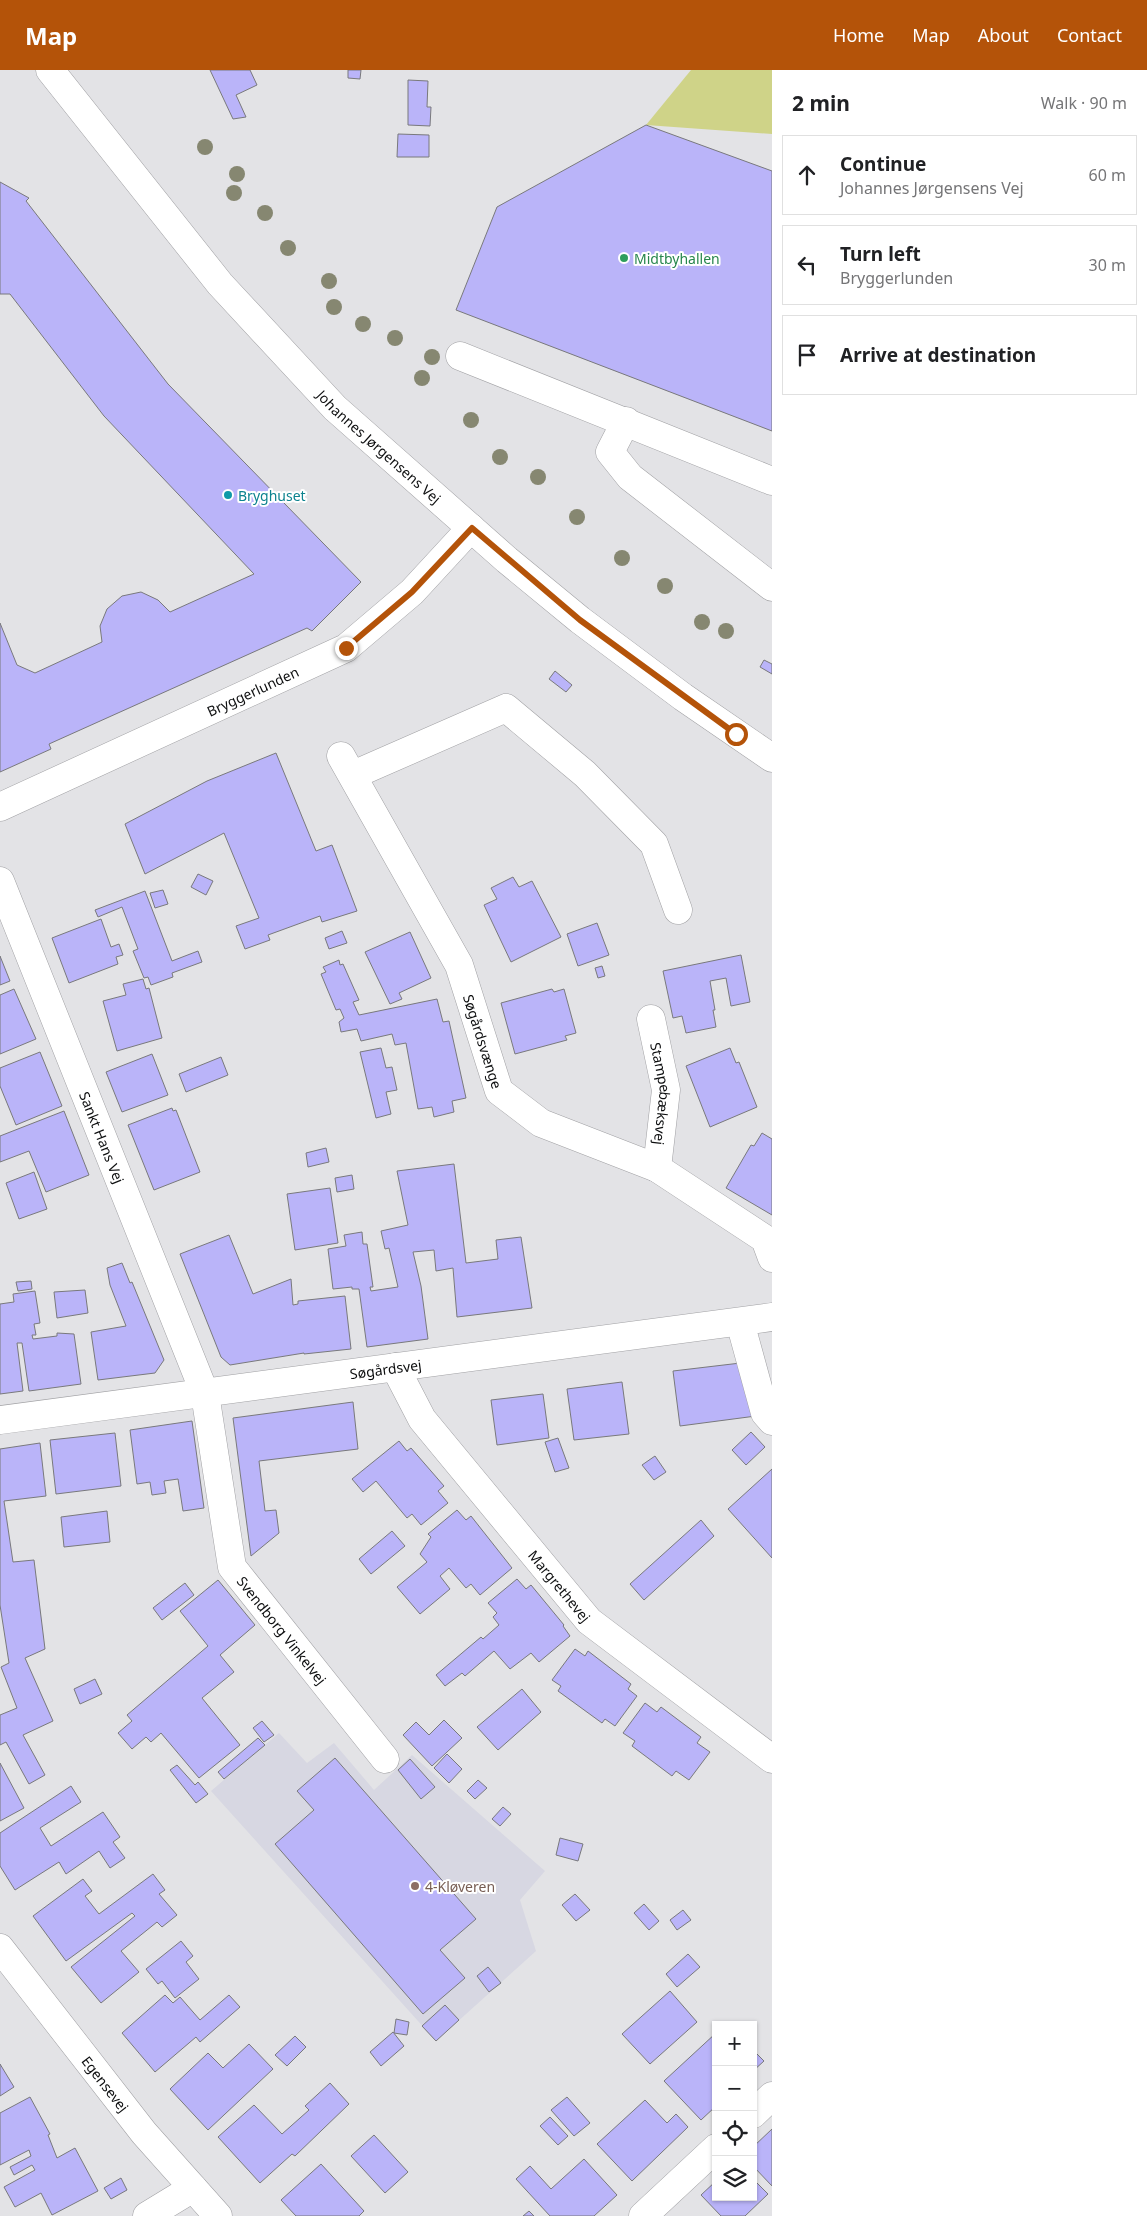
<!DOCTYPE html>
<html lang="en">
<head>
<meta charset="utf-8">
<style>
  :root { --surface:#fff; --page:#f6f6f6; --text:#202124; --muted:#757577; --line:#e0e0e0; --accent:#b45309 }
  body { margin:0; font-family:"Noto Sans",sans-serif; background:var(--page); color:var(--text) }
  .controls { position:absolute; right:15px; bottom:15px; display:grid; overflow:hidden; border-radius:0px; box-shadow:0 1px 4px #0004 }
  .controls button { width:45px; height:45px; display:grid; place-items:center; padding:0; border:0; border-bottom:1px solid var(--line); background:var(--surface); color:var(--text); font:25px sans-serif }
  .stop { position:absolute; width:15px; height:15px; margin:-11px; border:4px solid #b45309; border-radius:50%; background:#fff }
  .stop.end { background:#b45309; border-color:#fff; box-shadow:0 1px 5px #0008 }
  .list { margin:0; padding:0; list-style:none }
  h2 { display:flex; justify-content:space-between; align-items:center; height:65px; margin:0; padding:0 20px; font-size:21px }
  h2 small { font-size:16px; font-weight:400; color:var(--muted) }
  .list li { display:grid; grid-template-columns:32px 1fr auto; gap:15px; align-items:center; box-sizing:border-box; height:80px; margin:0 10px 10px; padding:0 10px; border:1px solid var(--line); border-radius:0px }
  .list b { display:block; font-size:19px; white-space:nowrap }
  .list p { margin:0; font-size:16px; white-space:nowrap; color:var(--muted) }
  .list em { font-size:16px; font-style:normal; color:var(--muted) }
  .icon { flex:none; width:28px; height:28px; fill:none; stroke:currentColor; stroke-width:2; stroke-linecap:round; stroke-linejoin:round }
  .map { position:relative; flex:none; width:772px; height:2146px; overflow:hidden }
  header { display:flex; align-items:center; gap:30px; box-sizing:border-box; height:70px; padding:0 25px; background:var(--accent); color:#fff }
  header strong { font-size:24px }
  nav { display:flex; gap:28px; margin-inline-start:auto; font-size:18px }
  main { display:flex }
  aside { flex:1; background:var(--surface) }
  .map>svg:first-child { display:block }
  .built { fill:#d7d7e2 }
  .green { fill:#cfd388 }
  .building { fill:#bab4f9; stroke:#79797c }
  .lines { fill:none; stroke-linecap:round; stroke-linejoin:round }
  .minor-casing { stroke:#a1a1a4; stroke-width:29 }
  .minor { stroke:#fff; stroke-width:28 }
  .tree { fill:#868771 }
  .route { stroke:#b45309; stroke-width:6 }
  .leisure-dot { fill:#2e9e5b; stroke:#fff; stroke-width:2 }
  .culture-dot { fill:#0f9aa8; stroke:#fff; stroke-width:2 }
  .education-dot { fill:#8d6e63; stroke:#fff; stroke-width:2 }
  .labels { text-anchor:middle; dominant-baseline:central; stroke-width:4; stroke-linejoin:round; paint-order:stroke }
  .leisure-label { font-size:14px; fill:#27864d; stroke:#fff; text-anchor:start }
  .street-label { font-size:14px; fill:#0d0e0f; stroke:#fff }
  .culture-label { font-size:14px; fill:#0d838f; stroke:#fff; text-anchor:start }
  .education-label { font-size:14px; fill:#785e54; stroke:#fff; text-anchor:start }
</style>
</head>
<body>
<header>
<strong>Map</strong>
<nav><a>Home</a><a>Map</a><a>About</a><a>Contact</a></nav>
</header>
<main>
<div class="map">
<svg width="772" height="2146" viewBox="0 0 772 2146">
  <rect width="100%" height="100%" fill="#e3e3e6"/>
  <polygon class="built" points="279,1663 307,1693 334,1673 374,1720 412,1685 545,1801 520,1830 536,1881 436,1971 211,1721"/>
  <polygon class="green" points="691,0 772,0 772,64 646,55"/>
  <g class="building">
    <polygon points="210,0 250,0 257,15 236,25 246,47 233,49"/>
    <polygon points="348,0 361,0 360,9 348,8"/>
    <polygon points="408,10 428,11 427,37 431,37 430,56 408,55"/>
    <polygon points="646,55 772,101 772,361 456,240 497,137"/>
    <polygon points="398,64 429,65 429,87 397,87"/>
    <polygon points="0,112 29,128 26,131 168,314 361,512 312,561 307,558 49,674 51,679 0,702 0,553 17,595 35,603 102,572 100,556 107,539 122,526 141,522 158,530 170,542 254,504 104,346 10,224 0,224"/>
    <polygon points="764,590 772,594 772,604 760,597"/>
    <polygon points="555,601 572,615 566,622 549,609"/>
    <polygon points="276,683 316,781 332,775 357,841 322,852 320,846 268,865 270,870 245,879 236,856 259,848 224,763 145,804 125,754 207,711"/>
    <polygon points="198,804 213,811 206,825 191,817"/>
    <polygon points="513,807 519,817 532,811 561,867 511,892 484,835 497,829 491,818"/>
    <polygon points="163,820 168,834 155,838 150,823"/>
    <polygon points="145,821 172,891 198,881 202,892 172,903 173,907 151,915 148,907 144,908 133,881 138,879 122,837 98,847 95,840"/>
    <polygon points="101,849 111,877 119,874 123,885 116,887 118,894 69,913 52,868"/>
    <polygon points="597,853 609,885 578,896 567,864"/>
    <polygon points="342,861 347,873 329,879 325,868"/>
    <polygon points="410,862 431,908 399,923 402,929 390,934 365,882"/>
    <polygon points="741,885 750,932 731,936 726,908 710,911 715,940 713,940 716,957 686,963 682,946 673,948 663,901"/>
    <polygon points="0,886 10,911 0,915"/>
    <polygon points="339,890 340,895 343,894 359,930 353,932 359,945 437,929 443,952 449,951 466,1028 452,1031 454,1042 434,1047 432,1037 418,1039 406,973 395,975 392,964 361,971 357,959 341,962 339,952 344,948 340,939 336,940 321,904 326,902 323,897"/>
    <polygon points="602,896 605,906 598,908 595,898"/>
    <polygon points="143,909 146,919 149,918 162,968 117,981 103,931 126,925 123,914"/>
    <polygon points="14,919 36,969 0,984 0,925"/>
    <polygon points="552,919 554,922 564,919 576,963 565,966 567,970 515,984 501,933"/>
    <polygon points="381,978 386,998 392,997 397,1020 386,1022 391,1044 376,1048 360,982"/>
    <polygon points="730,978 736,993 739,992 757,1037 710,1057 686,996"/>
    <polygon points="40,982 62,1036 16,1055 0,1016 0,998"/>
    <polygon points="152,984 168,1025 122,1042 106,1002"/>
    <polygon points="221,987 228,1005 186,1022 179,1004"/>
    <polygon points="172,1038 173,1041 176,1040 200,1102 154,1120 128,1055"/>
    <polygon points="64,1041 89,1105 46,1122 29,1081 0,1092 0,1066"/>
    <polygon points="762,1063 772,1069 772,1145 726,1118 751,1075 754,1076"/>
    <polygon points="326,1078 329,1092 308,1097 306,1083"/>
    <polygon points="454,1094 466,1193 498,1189 496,1170 521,1167 532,1238 457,1247 453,1198 436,1201 434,1180 413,1182 421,1216 428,1269 367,1277 359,1219 352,1219 352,1217 333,1219 328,1179 346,1176 344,1165 362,1162 363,1174 367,1174 373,1217 370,1217 371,1221 398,1217 389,1178 385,1179 381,1161 408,1155 397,1101"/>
    <polygon points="34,1102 47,1139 19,1149 6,1113"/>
    <polygon points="352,1105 354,1119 337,1122 335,1108"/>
    <polygon points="330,1118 338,1173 295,1180 287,1124"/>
    <polygon points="229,1165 253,1224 291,1209 293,1235 298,1234 298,1231 345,1226 351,1279 304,1284 304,1283 230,1295 221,1287 180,1184"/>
    <polygon points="122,1193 130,1213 132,1212 164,1290 155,1303 98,1310 91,1262 126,1256 110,1215 107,1198"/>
    <polygon points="31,1211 32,1219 18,1221 16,1212"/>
    <polygon points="85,1220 88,1243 57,1248 54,1222"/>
    <polygon points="35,1221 40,1253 34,1254 36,1265 32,1265 33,1269 57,1266 57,1263 74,1264 81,1314 29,1321 22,1273 17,1273 23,1321 0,1324 0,1234 14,1232 13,1224"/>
    <polygon points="749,1292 756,1346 680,1356 673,1301"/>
    <polygon points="622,1312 629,1364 574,1370 567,1319"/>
    <polygon points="543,1324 549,1368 497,1375 491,1330"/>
    <polygon points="353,1332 358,1379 259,1391 265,1441 276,1440 279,1463 251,1486 233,1348"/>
    <polygon points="192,1351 204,1438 183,1441 178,1409 164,1411 166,1423 152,1425 150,1412 137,1414 130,1360"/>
    <polygon points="751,1362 765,1377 746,1395 732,1380"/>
    <polygon points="115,1363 121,1416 56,1424 50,1370"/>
    <polygon points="558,1368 569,1398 555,1402 545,1372"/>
    <polygon points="399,1371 407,1381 411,1378 444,1416 438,1421 448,1433 421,1455 412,1444 407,1448 376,1411 363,1422 352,1409"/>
    <polygon points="40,1373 46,1426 4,1431 13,1492 34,1490 45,1579 25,1588 53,1651 23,1665 45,1705 29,1714 6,1672 0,1675 0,1645 17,1638 1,1597 9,1593 0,1535 0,1379"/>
    <polygon points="655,1386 666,1402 654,1410 642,1395"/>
    <polygon points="772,1399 772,1488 728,1439"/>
    <polygon points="457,1440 466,1450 471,1446 512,1498 480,1525 471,1514 466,1518 449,1498 440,1506 450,1519 420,1544 397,1517 427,1492 420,1484 431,1467 428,1464"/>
    <polygon points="107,1441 110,1472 64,1477 61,1447"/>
    <polygon points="701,1450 714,1466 644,1530 630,1514"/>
    <polygon points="392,1461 405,1476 371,1504 359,1489"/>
    <polygon points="517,1509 526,1519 531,1515 564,1555 563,1556 570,1566 539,1592 531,1583 510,1599 494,1581 465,1606 462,1603 445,1616 436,1605 481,1567 483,1569 499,1555 493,1547 497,1543 488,1533"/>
    <polygon points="218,1510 255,1555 220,1585 234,1602 202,1628 240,1675 199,1708 161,1663 151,1672 146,1667 132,1679 118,1663 132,1651 127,1645 208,1576 180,1541"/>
    <polygon points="185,1513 194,1525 162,1550 153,1538"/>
    <polygon points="575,1579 585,1586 588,1581 631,1614 628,1619 637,1626 615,1656 605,1649 602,1653 558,1621 561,1616 552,1610"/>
    <polygon points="95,1609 102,1624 80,1634 74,1619"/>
    <polygon points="522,1619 541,1642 498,1680 477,1657"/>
    <polygon points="645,1633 657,1642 661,1637 701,1667 697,1673 710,1682 689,1710 676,1701 672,1706 632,1676 635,1671 623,1663"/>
    <polygon points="444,1650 462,1668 432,1696 403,1665 416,1652 429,1665"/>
    <polygon points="262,1651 274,1665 264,1672 253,1658"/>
    <polygon points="258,1668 265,1675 224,1709 218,1702"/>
    <polygon points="447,1684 462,1699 449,1713 434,1698"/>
    <polygon points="335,1688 476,1849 440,1880 465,1908 423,1944 275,1774 314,1740 297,1721"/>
    <polygon points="410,1689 435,1717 421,1729 398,1700"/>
    <polygon points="0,1693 24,1738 0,1751"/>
    <polygon points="177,1695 195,1715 198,1712 208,1724 196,1733 170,1700"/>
    <polygon points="478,1710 487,1718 475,1729 467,1721"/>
    <polygon points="71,1716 81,1732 40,1758 51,1776 103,1742 120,1767 113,1772 125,1788 110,1798 99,1781 66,1804 59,1792 15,1820 0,1796 0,1763"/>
    <polygon points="503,1737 511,1744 500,1756 492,1749"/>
    <polygon points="560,1768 583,1774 578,1791 556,1785"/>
    <polygon points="153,1804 165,1820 159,1824 177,1845 162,1857 157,1852 121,1881 139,1902 101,1933 71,1897 135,1846 132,1843 66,1891 33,1846 83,1809 92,1821 85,1826 99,1844"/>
    <polygon points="575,1824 590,1840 576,1851 562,1835"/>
    <polygon points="644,1834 659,1851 649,1860 634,1843"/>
    <polygon points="683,1840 691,1850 677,1860 670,1850"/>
    <polygon points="181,1871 193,1886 186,1892 199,1909 175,1928 162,1911 158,1914 146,1899"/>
    <polygon points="688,1884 700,1897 677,1917 666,1904"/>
    <polygon points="488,1897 501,1913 489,1922 477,1906"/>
    <polygon points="670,1921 697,1952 650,1994 622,1964"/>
    <polygon points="165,1925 173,1933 180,1927 200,1950 229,1925 240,1937 200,1972 196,1967 155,2002 122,1963"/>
    <polygon points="445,1935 459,1950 436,1971 422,1956"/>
    <polygon points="396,1949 409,1952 407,1965 394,1963"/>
    <polygon points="393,1962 404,1976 381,1996 370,1982"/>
    <polygon points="716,1963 716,2036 701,2050 664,2011"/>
    <polygon points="295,1966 306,1977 287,1996 275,1985"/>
    <polygon points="249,1974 273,1999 208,2060 170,2019 208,1983 223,1998"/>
    <polygon points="753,1980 764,1991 753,2001"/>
    <polygon points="0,1994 14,2017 0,2026"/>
    <polygon points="330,2013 349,2034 295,2086 292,2084 260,2113 218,2067 254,2035 282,2064 309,2040 305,2036"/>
    <polygon points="30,2027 50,2064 48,2065 57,2088 75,2078 98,2121 52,2145 41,2123 15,2137 4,2117 35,2100 32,2095 14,2105 10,2097 31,2086 29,2080 0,2095 0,2043"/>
    <polygon points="567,2027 590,2053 574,2066 551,2040"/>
    <polygon points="645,2030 667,2053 676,2044 688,2057 632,2111 597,2074"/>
    <polygon points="550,2047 568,2066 558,2075 540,2056"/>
    <polygon points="772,2059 772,2116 753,2096 753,2077"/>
    <polygon points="374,2065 408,2102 385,2123 351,2086"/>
    <polygon points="584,2089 617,2125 594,2146 550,2146 516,2109 530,2096 551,2119"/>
    <polygon points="321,2094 364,2141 359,2146 296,2146 281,2130"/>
    <polygon points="121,2108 127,2120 111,2129 104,2118"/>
    <polygon points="753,2109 768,2124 745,2146 721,2146 701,2125 716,2111 716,2127 753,2127"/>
    <polygon points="529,2141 534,2146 523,2146"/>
  </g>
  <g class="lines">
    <g class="minor-casing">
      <g id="minor">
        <path id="s1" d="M50 0 220 214 335 338 507 490 580 550 683 627 772 688"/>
        <polyline points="460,286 772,411"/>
        <polyline points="626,351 610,382 630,407 772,517"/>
        <path id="s2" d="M341 686 459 895 499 1021 541 1053 657 1098 765 1169 772 1188"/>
        <polyline points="353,705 506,638 585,704 654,774 678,840"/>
        <path id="s3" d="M0 737 346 578 412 522 471 458"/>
        <path id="s4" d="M0 811 205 1324 232 1497 385 1689"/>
        <path id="s5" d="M651 949 666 1020 657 1098"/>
        <polyline points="740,1252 765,1343 772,1351"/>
        <path id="s6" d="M395 1297 422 1349 589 1551 772 1689"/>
        <path id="s7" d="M0 1350 772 1247"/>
        <path id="s8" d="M0 1878 144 2063 218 2146"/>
        <polyline points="753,2044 772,2026"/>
        <polyline points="147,2146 193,2118"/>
        <polyline points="643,2146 716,2078"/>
      </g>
    </g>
    <use href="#minor" class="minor"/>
  </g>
  <g class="tree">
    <circle cx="205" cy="77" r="8"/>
    <circle cx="237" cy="104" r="8"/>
    <circle cx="234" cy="123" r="8"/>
    <circle cx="265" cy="143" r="8"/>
    <circle cx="288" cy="178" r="8"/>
    <circle cx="329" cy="211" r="8"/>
    <circle cx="334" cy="237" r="8"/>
    <circle cx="363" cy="254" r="8"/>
    <circle cx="395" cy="268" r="8"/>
    <circle cx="432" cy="287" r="8"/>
    <circle cx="422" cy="308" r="8"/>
    <circle cx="471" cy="350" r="8"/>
    <circle cx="500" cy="387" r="8"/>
    <circle cx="538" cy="407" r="8"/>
    <circle cx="577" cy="447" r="8"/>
    <circle cx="622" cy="488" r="8"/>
    <circle cx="665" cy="516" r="8"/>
    <circle cx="702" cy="552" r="8"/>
    <circle cx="726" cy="561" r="8"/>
  </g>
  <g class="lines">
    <polyline class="route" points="346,578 412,522 472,458 580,550 736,664"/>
  </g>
  <circle class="leisure-dot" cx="624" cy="188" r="5"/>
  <circle class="culture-dot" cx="228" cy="425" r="5"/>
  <circle class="education-dot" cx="415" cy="1816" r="5"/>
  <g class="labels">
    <g class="leisure-label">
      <text x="634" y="188">Midtbyhallen</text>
    </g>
    <g class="street-label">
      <text stroke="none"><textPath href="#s1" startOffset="501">Johannes Jørgensens Vej</textPath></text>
      <text stroke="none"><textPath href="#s3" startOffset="278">Bryggerlunden</textPath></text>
      <text stroke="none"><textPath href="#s2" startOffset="320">Søgårdsvænge</textPath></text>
      <text stroke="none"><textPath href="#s5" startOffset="76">Stampebæksvej</textPath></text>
      <text stroke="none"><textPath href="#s4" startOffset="276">Sankt Hans Vej</textPath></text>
      <text stroke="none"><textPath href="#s7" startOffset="389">Søgårdsvej</textPath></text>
      <text stroke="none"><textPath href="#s6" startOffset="275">Margrethevej</textPath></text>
      <text stroke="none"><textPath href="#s4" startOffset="808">Svendborg Vinkelvej</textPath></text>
      <text stroke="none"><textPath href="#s8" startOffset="172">Egensevej</textPath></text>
    </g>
    <g class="culture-label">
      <text x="238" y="425">Bryghuset</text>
    </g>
    <g class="education-label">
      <text x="425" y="1816">4-Kløveren</text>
    </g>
  </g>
</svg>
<div class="controls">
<button>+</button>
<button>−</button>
<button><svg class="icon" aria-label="locate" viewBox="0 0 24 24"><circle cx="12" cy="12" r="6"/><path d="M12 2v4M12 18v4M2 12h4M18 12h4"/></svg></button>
<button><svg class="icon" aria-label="layers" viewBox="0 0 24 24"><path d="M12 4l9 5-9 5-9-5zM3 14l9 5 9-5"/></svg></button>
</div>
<div class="stop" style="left:736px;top:664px"></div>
<div class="stop end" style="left:346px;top:578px"></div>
</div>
<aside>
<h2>2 min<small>Walk · 90 m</small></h2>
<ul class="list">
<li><svg class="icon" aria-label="ahead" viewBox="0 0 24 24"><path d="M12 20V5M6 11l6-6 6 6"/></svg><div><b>Continue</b><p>Johannes Jørgensens Vej</p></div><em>60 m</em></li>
<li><svg class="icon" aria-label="left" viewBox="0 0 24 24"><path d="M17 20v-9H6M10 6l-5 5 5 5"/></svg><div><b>Turn left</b><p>Bryggerlunden</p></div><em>30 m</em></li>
<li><svg class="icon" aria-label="arrive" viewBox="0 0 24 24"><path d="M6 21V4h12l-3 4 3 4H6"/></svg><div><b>Arrive at destination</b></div></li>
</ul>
</aside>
</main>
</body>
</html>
